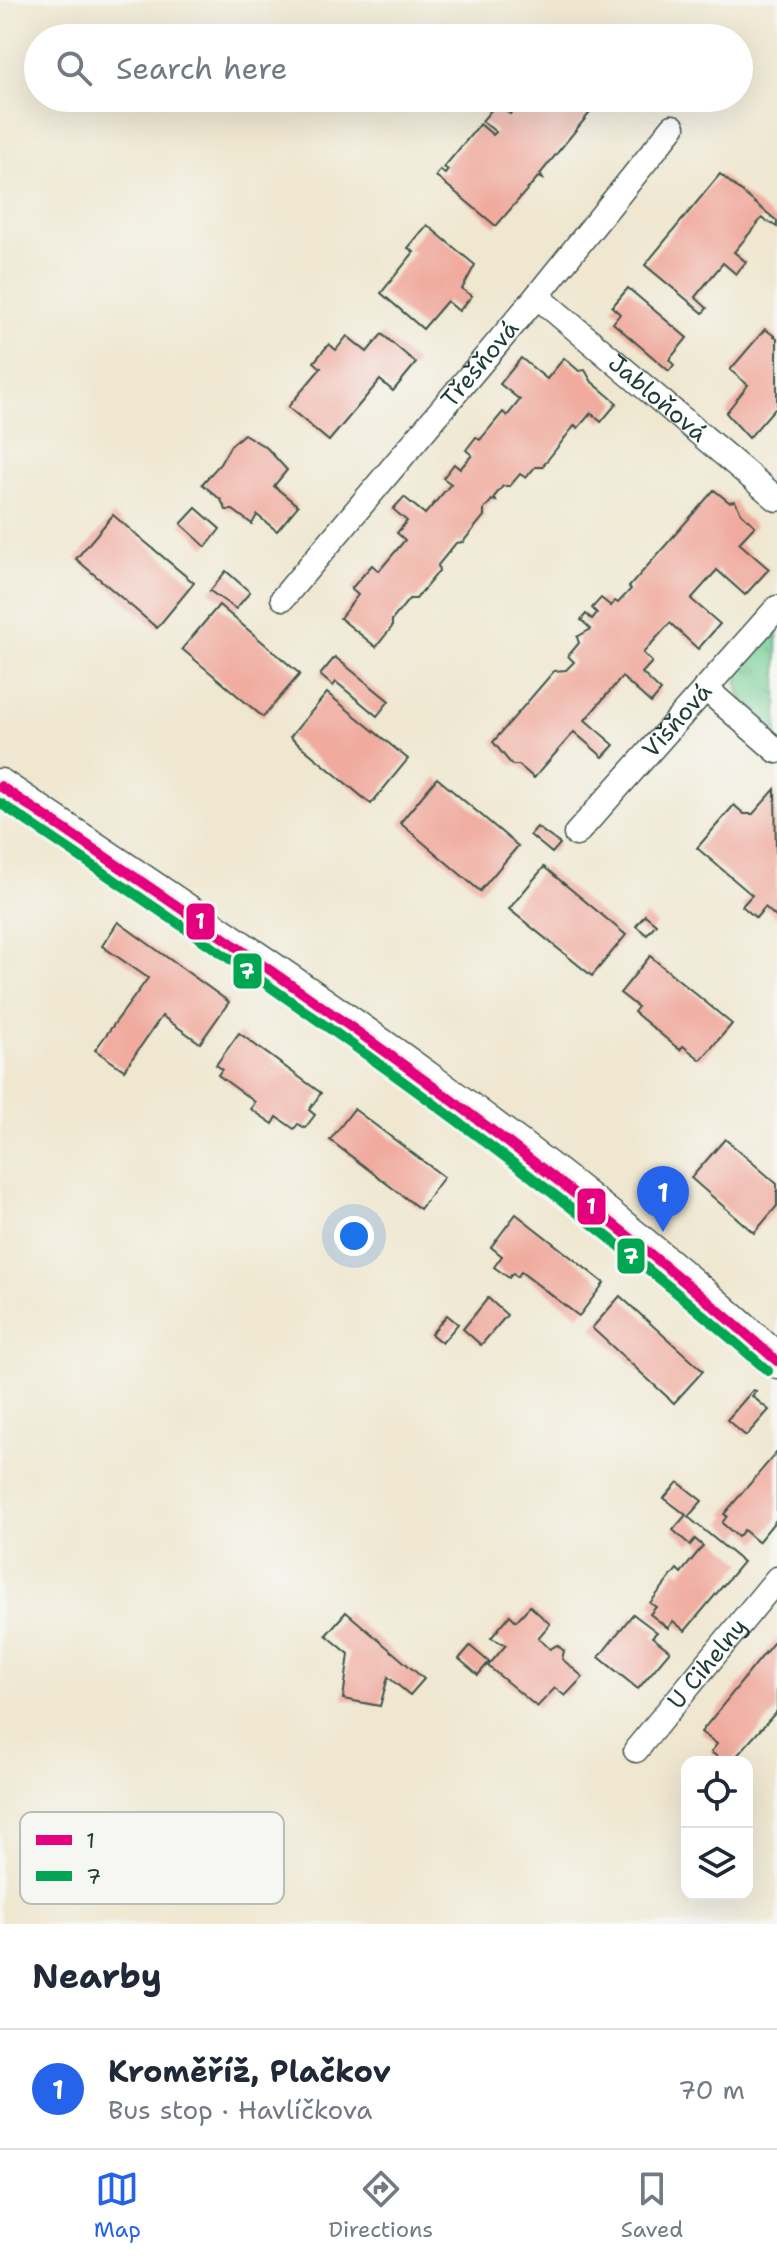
<!DOCTYPE html>
<html lang="en">
<head>
<meta charset="utf-8">
<style>
  :root { --surface:#fff; --page:#f6f6f7; --text:#1f2937; --muted:#747a83; --line:#e0e1e3; --accent:#2563eb }
  body { margin:0; font-family:"Shantell Sans",sans-serif; background:var(--page); color:var(--text) }
  .controls { position:absolute; right:24px; bottom:24px; display:grid; overflow:hidden; border-radius:16px; box-shadow:0 8px 32px #0002 }
  .controls button { width:72px; height:72px; display:grid; place-items:center; padding:0; border:0; border-bottom:2px solid var(--line); background:var(--surface); color:var(--text); font:40px sans-serif }
  .you { position:absolute; left:354px; top:1236px; width:28px; height:28px; margin:-20px; border:6px solid #fff; border-radius:50%; background:#1a73e8; box-shadow:0 0 0 12px #1a73e833 }
  .badge { display:grid; place-items:center; width:52px; height:52px; border-radius:50%; background:var(--accent); color:#fff; font-size:26px; font-weight:700 }
  .pin { position:absolute; translate:-50% -66px; filter:drop-shadow(0 2px 4px #0008) }
  .pin::after { content:''; position:absolute; top:42px; width:28px; height:24px; background:inherit; clip-path:polygon(0 0,100% 0,50% 100%) }
  .list { margin:0; padding:0; list-style:none }
  h2 { display:flex; justify-content:space-between; align-items:center; height:104px; margin:0; padding:0 32px; font-size:34px }
  h2 small { font-size:26px; font-weight:400; color:var(--muted) }
  .list li { display:grid; grid-template-columns:52px 1fr auto; gap:24px; align-items:center; box-sizing:border-box; height:120px; padding:0 32px; border-top:2px solid var(--line) }
  .list b { display:block; font-size:30px; white-space:nowrap }
  .list p { margin:0; font-size:26px; white-space:nowrap; color:var(--muted) }
  .list em { font-size:26px; font-style:normal; color:var(--muted) }
  .icon { flex:none; width:44px; height:44px; fill:none; stroke:currentColor; stroke-width:2; stroke-linecap:round; stroke-linejoin:round }
  .map { position:relative; flex:none; width:777px; height:1924px; overflow:hidden }
  .search { position:absolute; background:var(--surface); box-shadow:0 8px 32px #0002; left:24px; right:24px; top:24px; height:88px; display:flex; align-items:center; gap:20px; box-sizing:border-box; padding:0 28px; border-radius:44px; color:var(--muted); font-size:30px }
  .sheet { height:224px; background:var(--surface) }
  nav { display:flex; justify-content:space-around; align-items:center; box-sizing:border-box; height:112px; border-top:2px solid var(--line); background:var(--surface); font-size:22px; color:var(--muted) }
  nav a { display:grid; justify-items:center; gap:4px }
  nav .on { color:var(--accent) }
  .map>svg:first-child { display:block }
  .grass { fill:url(#grass-tufts); stroke:#4a8664; stroke-width:2 }
  .building { fill:#f0aa9e }
  .lines { fill:none; stroke-linecap:round; stroke-linejoin:round }
  .street-casing { stroke:#3e564b; stroke-width:27 }
  .secondary-casing { stroke:#3e564b; stroke-width:37 }
  .street { stroke:#fff; stroke-width:24 }
  .secondary { stroke:#fff; stroke-width:34 }
  .bus-1-casing { stroke:#f6f6f2; stroke-width:16 }
  .bus-2-casing { stroke:#f6f6f2; stroke-width:16 }
  .bus-1 { stroke:#e5007d; stroke-width:10 }
  .bus-2 { stroke:#00a651; stroke-width:10 }
  .labels { text-anchor:middle; dominant-baseline:central; stroke-width:8; stroke-linejoin:round; paint-order:stroke }
  .street-label { font-size:24px; fill:#1f3d34; stroke:#f6f6f2 }
  .key { fill:#f6f6f2; stroke:#b6beb9; stroke-width:2 }
  .key-label { font-size:22px; fill:#1f3d34 }
  .line-badge { stroke:#f6f6f2; stroke-width:3 }
  .badge-label { font-size:22px; text-anchor:middle; font-weight:bold; fill:#fff }
</style>
</head>
<body>
<div class="map">
<svg width="777" height="1924" viewBox="0 0 777 1924">
  <defs>
    <pattern id="grass-tufts" width="24" height="20" patternUnits="userSpaceOnUse" patternTransform="scale(2)"><rect width="24" height="20" fill="#75ce95"/><path d="M3 7l-1-3M5 7V3M7 7l1-3M15 17l-1-3M17 17v-4M19 17l1-3" fill="none" stroke="#5fa87a"/></pattern>
  </defs>
  <rect width="100%" height="100%" fill="#f6f6f2"/>
  <filter id="ink" filterUnits="userSpaceOnUse"><feTurbulence type="fractalNoise" baseFrequency=".0125" numOctaves="2"/><feDisplacementMap in="SourceGraphic" scale="16" xChannelSelector="R" yChannelSelector="G"/><feConvolveMatrix kernelMatrix="1 2 1 2 8 2 1 2 1" color-interpolation-filters="sRGB"/></filter>
  <filter id="wash" filterUnits="userSpaceOnUse"><feTurbulence type="fractalNoise" baseFrequency=".006" numOctaves="4" result="noise"/><feDisplacementMap in="SourceGraphic" scale="32" xChannelSelector="R" yChannelSelector="G"/><feGaussianBlur stdDeviation="1.8" result="paint"/><feColorMatrix in="noise" values="0 0 0 0 0 0 0 0 0 0 0 0 0 0 0 0 0 1.4 0 .05"/><feComposite in="paint" operator="in"/></filter>
  <g filter="url(#wash)">
    <rect width="100%" height="100%" fill="#efe7d0"/>
    <path class="grass" d="M777 620V738C719 687 730 674 777 620Z"/>
    <g id="blocks">
      <g class="building">
        <polygon points="523,98 602,98 540,174 543,179 538,177 496,226 436,176 440,170 445,174 448,170 444,167 480,124 493,135 496,132 482,121 497,103 510,114"/>
        <polygon points="720,174 777,221 777,227 762,218 734,252 746,262 736,274 723,263 695,297 707,308 703,313 645,265"/>
        <polygon points="427,225 475,265 462,289 472,296 459,311 447,301 423,329 381,293 414,252 408,248"/>
        <polygon points="628,288 687,338 669,360 674,365 669,371 613,323 620,314 612,307"/>
        <polygon points="765,329 777,338 777,411 774,409 749,438 726,413 748,385 730,370"/>
        <polygon points="382,334 416,363 393,391 380,380 329,441 288,407 321,368 314,362 329,344 336,350 347,336 367,352"/>
        <polygon points="521,358 547,379 564,358 579,371 585,370 592,382 617,403 601,422 591,413 578,428 575,425 542,467 535,467 526,478 520,474 510,486 503,486 494,497 496,501 492,500 484,509 484,516 463,542 456,543 438,565 439,571 416,599 409,599 392,620 392,627 376,647 340,618 358,595 351,589 372,565 379,571 405,540 397,533 407,521 393,509 404,497 425,514 451,484 443,478 454,464 460,469 472,455 466,450 476,437 480,440 503,412 507,416 520,400 500,384"/>
        <polygon points="244,434 267,448 287,470 274,486 298,506 277,531 257,515 252,524 233,510 226,510 221,500 202,484 220,464 231,445"/>
        <polygon points="714,490 729,502 735,501 741,513 755,526 739,543 769,569 745,595 717,570 691,599 720,624 698,649 670,623 643,653 652,662 642,673 661,691 651,703 622,677 585,720 614,745 603,757 574,732 534,778 519,765 512,765 493,742 554,671 566,670 574,662 568,656 579,643 577,637 591,629 581,620 586,614 592,619 597,613 592,608 601,598 611,606 615,601 618,603 631,589 629,587"/>
        <polygon points="196,508 220,529 206,547 181,524"/>
        <polygon points="113,515 194,583 157,628 76,559"/>
        <polygon points="226,571 250,592 236,609 210,591"/>
        <polygon points="219,605 300,674 263,717 182,649"/>
        <polygon points="335,657 389,701 377,716 336,682 333,686 320,675"/>
        <polygon points="327,693 408,759 371,804 290,737"/>
        <polygon points="437,778 518,846 480,891 400,823"/>
        <polygon points="775,789 777,918 765,907 756,918 742,906 752,895 697,848 734,805 744,814 753,814"/>
        <polygon points="537,827 560,844 552,853 530,835"/>
        <polygon points="544,867 626,935 592,976 509,909"/>
        <polygon points="645,915 656,924 647,935 636,926"/>
        <polygon points="118,922 229,1002 200,1043 162,1016 124,1070 95,1050 148,978 102,946"/>
        <polygon points="650,956 732,1024 701,1060 683,1046 680,1050 634,1012 638,1007 620,993"/>
        <polygon points="239,1033 321,1093 309,1110 315,1115 305,1128 298,1124 294,1129 277,1117 273,1124 251,1109 255,1102 218,1075 222,1069 216,1065"/>
        <polygon points="354,1109 444,1177 420,1209 330,1140"/>
        <polygon points="725,1139 777,1184 777,1206 754,1233 691,1178"/>
        <polygon points="516,1214 604,1283 579,1316 521,1272 517,1277 513,1273 509,1278 494,1267 502,1256 491,1247"/>
        <polygon points="620,1296 703,1371 674,1403 592,1328"/>
        <polygon points="488,1298 507,1315 481,1345 463,1329"/>
        <polygon points="447,1315 458,1324 442,1343 431,1334"/>
        <polygon points="753,1390 756,1391 752,1396 769,1410 746,1436 727,1420"/>
        <polygon points="777,1452 777,1519 758,1542 744,1530 738,1537 722,1523 727,1516 724,1514"/>
        <polygon points="678,1482 702,1501 688,1517 743,1562 685,1631 673,1621 668,1628 650,1614 656,1607 650,1603 677,1569 681,1573 703,1546 695,1539 690,1545 673,1530 686,1515 664,1498"/>
        <polygon points="530,1606 550,1624 538,1638 550,1649 557,1645 564,1651 562,1659 583,1677 565,1696 555,1688 537,1707 488,1666 506,1645 491,1638 510,1615 516,1621"/>
        <polygon points="346,1612 424,1679 410,1695 388,1677 380,1706 343,1699 349,1654 326,1635"/>
        <polygon points="633,1614 657,1632 652,1637 670,1651 638,1689 599,1657"/>
        <polygon points="777,1638 777,1711 734,1759 724,1762 711,1752 717,1744 701,1732"/>
        <polygon points="470,1646 489,1662 478,1675 459,1659"/>
      </g>
    </g>
  </g>
  <g filter="url(#ink)">
    <use href="#blocks" fill-opacity="0" stroke="#3e564b" stroke-width="2"/>
    <g class="lines">
      <g class="street-casing">
        <g id="street">
          <path id="s1" d="M537 296 777 499"/>
          <path id="s2" d="M283 598 537 296 673 127"/>
          <polyline points="705,688 777,751"/>
          <path id="s3" d="M576 834 777 608"/>
          <path id="s4" d="M636 1750 777 1579"/>
        </g>
      </g>
      <g class="secondary-casing">
        <path id="secondary" d="M0 786C267 966 539 1142 777 1361"/>
      </g>
      <use href="#street" class="street"/>
      <use href="#secondary" class="secondary"/>
      <g class="bus-1-casing">
        <path id="bus-1" d="M0 786C268 966 534 1147 777 1361"/>
      </g>
      <g class="bus-2-casing">
        <path id="bus-2" d="M0 803C265 981 528 1159 768 1371"/>
      </g>
      <use href="#bus-1" class="bus-1"/>
      <use href="#bus-2" class="bus-2"/>
    </g>
  </g>
  <g class="labels">
    <g class="street-label">
      <text stroke="none"><textPath href="#s2" startOffset="306">Třešňová</textPath></text>
      <text stroke="none"><textPath href="#s1" startOffset="158">Jabloňová</textPath></text>
      <text stroke="none"><textPath href="#s3" startOffset="152">Višňová</textPath></text>
      <text stroke="none"><textPath href="#s4" startOffset="112">U Cihelny</textPath></text>
    </g>
  </g>
  <rect x="20" y="1812" width="264" height="92" rx="12" class="key"/>
  <rect x="36" y="1835" width="36" height="10" fill="#e5007d"/>
  <rect x="36" y="1871" width="36" height="10" fill="#00a651"/>
  <g class="key-label">
    <text x="86" y="1848">1</text>
    <text x="86" y="1884">7</text>
  </g>
  <g class="line-badge">
    <rect x="185" y="902" width="31" height="39" rx="8" fill="#e5007d"/>
    <rect x="232" y="952" width="31" height="38" rx="8" fill="#00a651"/>
    <rect x="576" y="1187" width="31" height="39" rx="8" fill="#e5007d"/>
    <rect x="616" y="1237" width="30" height="38" rx="8" fill="#00a651"/>
  </g>
  <g class="badge-label">
    <text x="200" y="929">1</text>
    <text x="247" y="979">7</text>
    <text x="591" y="1214">1</text>
    <text x="631" y="1264">7</text>
  </g>
</svg>
<div class="controls">
<button><svg class="icon" aria-label="locate" viewBox="0 0 24 24"><circle cx="12" cy="12" r="6"/><path d="M12 2v4M12 18v4M2 12h4M18 12h4"/></svg></button>
<button><svg class="icon" aria-label="layers" viewBox="0 0 24 24"><path d="M12 4l9 5-9 5-9-5zM3 14l9 5 9-5"/></svg></button>
</div>
<div class="you"></div>
<div class="pin badge" style="left:663px;top:1232px">1</div>
<div class="search"><svg class="icon" aria-label="search" viewBox="0 0 24 24"><circle cx="10" cy="10" r="6"/><path d="M15 15l6 6"/></svg>Search here</div>
</div>
<section class="sheet">
<h2>Nearby<small></small></h2>
<ul class="list">
<li><span class="badge">1</span><div><b>Kroměříž, Plačkov</b><p>Bus stop · Havlíčkova</p></div><em>70 m</em></li>
</ul>
</section>
<nav>
<a class="on"><svg class="icon" aria-label="map" viewBox="0 0 24 24"><path d="M3 6l6-2 6 2 6-2v14l-6 2-6-2-6 2zM9 4v14M15 6v14"/></svg>Map</a>
<a><svg class="icon" aria-label="directions" viewBox="0 0 24 24"><path d="M12 3l9 9-9 9-9-9zM9 14v-3h6M13 9l2 2-2 2"/></svg>Directions</a>
<a><svg class="icon" aria-label="saved" viewBox="0 0 24 24"><path d="M7 4h10v16l-5-4-5 4z"/></svg>Saved</a>
</nav>
</body>
</html>
